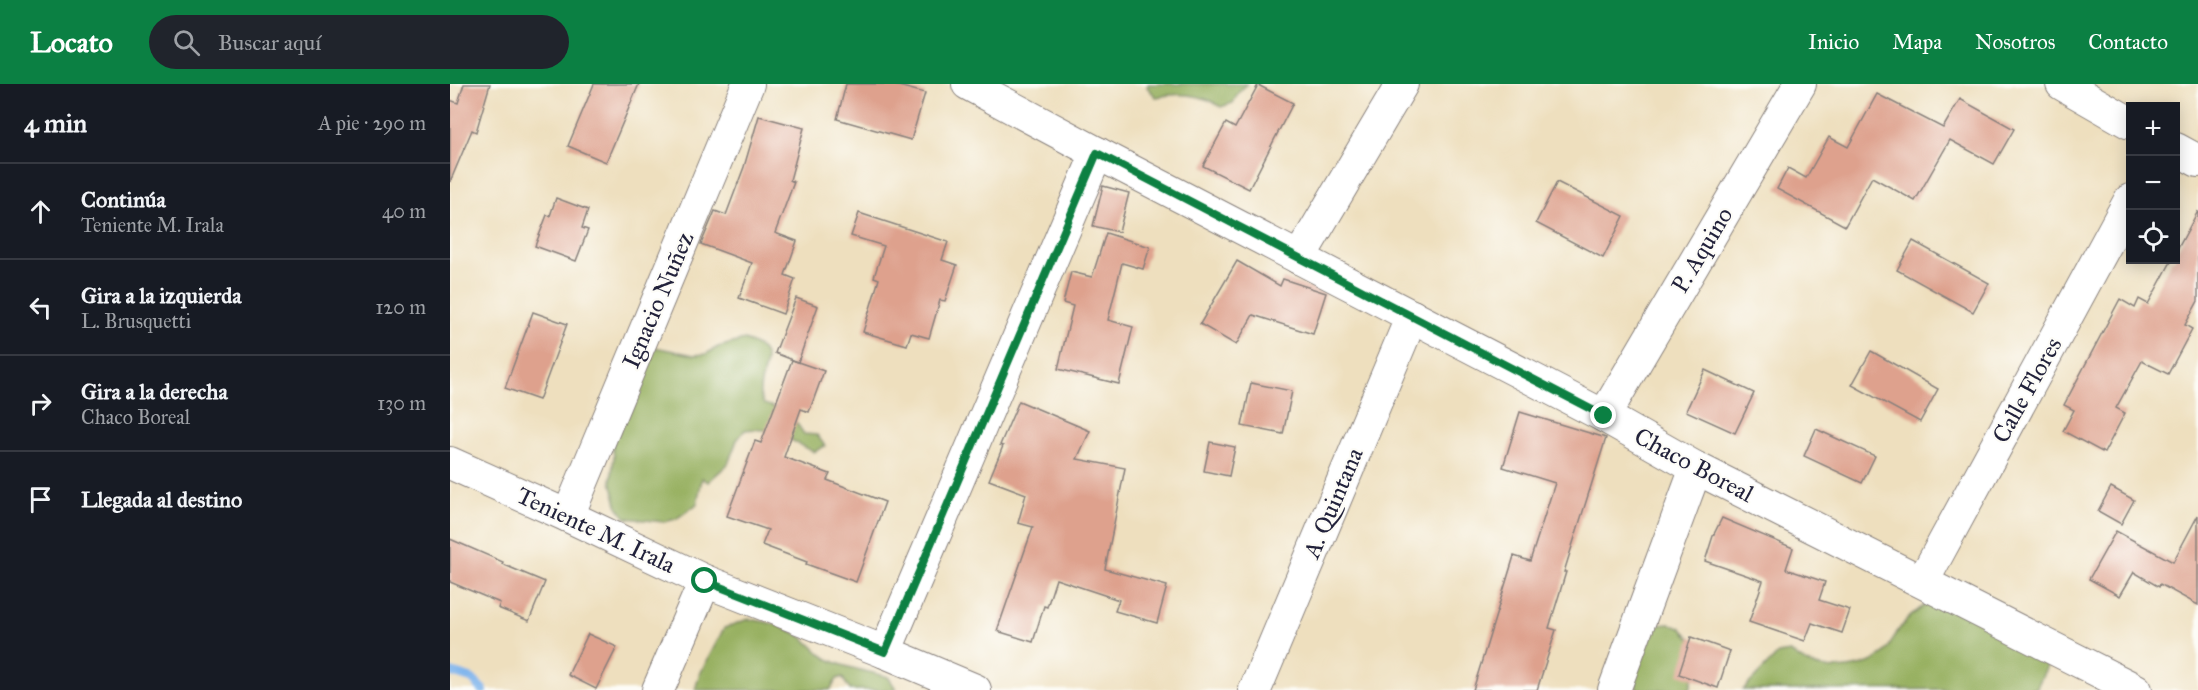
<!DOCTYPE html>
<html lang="es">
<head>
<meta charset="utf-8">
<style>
  :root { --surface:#171b24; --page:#20242c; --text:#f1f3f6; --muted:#9ea1a6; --line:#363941; --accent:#0b8043 }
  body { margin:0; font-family:"IM FELL Great Primer",serif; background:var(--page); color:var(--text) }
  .controls { position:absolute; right:18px; top:18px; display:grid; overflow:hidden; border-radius:0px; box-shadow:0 3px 15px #0003 }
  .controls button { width:54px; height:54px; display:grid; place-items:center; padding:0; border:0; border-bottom:2px solid var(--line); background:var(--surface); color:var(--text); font:30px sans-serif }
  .stop { position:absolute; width:18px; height:18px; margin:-14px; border:4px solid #0b8043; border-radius:50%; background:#fff }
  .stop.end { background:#0b8043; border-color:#fff; box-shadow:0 2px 6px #0008 }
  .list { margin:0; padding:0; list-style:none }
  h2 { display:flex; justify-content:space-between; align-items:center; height:78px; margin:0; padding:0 24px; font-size:26px }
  h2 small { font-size:20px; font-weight:400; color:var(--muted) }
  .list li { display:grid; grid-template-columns:39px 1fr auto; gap:18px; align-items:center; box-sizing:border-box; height:96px; padding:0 24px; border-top:2px solid var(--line) }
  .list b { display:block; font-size:22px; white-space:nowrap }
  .list p { margin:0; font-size:20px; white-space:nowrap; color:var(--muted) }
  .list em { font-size:20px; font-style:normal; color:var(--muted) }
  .icon { flex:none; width:33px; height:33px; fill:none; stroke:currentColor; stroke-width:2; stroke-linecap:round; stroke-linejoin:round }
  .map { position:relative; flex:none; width:1748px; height:606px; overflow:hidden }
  header { display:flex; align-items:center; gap:36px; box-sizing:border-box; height:84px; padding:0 30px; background:var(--accent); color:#fff }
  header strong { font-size:28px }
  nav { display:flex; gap:33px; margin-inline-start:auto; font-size:21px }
  .search { width:420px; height:54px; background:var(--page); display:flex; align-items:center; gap:15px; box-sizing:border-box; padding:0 21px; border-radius:33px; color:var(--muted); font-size:22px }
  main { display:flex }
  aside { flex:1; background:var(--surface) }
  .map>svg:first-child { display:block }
  .forest { fill:#98b162; stroke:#5d6a4e; stroke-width:1.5 }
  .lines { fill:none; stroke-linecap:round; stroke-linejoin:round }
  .stream { stroke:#7db3ec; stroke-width:9 }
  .building { fill:#dea18d }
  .street-casing { stroke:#88807c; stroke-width:34 }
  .street { stroke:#fff; stroke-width:32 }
  .route { stroke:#0b8043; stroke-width:8 }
  .labels { text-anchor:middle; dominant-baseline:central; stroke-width:4.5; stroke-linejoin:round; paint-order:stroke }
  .street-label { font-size:24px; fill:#22223b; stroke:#fdfcf7 }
</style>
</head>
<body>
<header>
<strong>Locato</strong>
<div class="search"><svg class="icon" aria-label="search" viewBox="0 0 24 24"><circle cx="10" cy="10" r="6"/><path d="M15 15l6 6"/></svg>Buscar aquí</div>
<nav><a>Inicio</a><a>Mapa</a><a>Nosotros</a><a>Contacto</a></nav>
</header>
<main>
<aside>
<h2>4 min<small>A pie · 290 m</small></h2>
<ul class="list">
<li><svg class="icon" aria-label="ahead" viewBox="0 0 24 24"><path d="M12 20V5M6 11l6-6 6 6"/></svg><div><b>Continúa</b><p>Teniente M. Irala</p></div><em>40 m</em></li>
<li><svg class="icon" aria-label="left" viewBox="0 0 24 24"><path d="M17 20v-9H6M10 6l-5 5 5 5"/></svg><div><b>Gira a la izquierda</b><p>L. Brusquetti</p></div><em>120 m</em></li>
<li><svg class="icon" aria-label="right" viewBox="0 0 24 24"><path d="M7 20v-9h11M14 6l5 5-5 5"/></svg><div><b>Gira a la derecha</b><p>Chaco Boreal</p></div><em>130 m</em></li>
<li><svg class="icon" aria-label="arrive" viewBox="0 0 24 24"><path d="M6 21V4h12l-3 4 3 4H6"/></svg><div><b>Llegada al destino</b></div></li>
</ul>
</aside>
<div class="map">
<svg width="1748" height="606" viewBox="0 0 1748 606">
  <rect width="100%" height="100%" fill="#fdfcf7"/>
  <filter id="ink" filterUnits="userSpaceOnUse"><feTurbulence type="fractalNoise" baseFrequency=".0167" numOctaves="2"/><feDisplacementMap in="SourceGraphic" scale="12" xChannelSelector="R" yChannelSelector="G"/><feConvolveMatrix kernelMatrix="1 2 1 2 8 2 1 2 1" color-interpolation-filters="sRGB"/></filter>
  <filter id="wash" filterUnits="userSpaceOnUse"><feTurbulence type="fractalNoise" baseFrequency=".008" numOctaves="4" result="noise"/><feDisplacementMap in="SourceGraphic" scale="24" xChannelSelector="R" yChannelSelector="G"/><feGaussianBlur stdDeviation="1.35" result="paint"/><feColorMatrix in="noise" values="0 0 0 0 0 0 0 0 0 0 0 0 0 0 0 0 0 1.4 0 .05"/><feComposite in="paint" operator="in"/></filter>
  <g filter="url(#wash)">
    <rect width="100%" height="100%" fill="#eedfbe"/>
    <g class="forest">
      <path d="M698 0H797L789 8 783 19 771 23C753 10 728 8 706 13L697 3Z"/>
      <path d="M294 256C330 268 311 283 310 307 309 311 312 316 314 320L339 328 354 350 367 351 375 362 364 368C340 356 322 342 295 346L287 356 278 380 258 398 252 394 247 420 226 435 214 438 176 434 168 424 161 397 164 372 157 334 200 262 244 271 256 270 268 263Z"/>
      <path d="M1482 517 1587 557 1597 582 1586 605 1293 606 1328 570 1340 568C1347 572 1353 578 1360 580 1381 589 1419 585 1435 568 1441 561 1444 552 1450 544 1458 533 1470 524 1482 517Z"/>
      <path d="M298 535C320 538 341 543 358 558 365 564 371 572 380 576 397 585 419 587 438 593L447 606H400L392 593 387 595 380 606H245L249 592 274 544Z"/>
      <polygon points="1220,540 1231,544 1249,563 1240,606 1187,606 1183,589 1198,551 1207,541"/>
    </g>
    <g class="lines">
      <polyline class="stream" points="0,588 22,595 33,606"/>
    </g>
    <g id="blocks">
      <g class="building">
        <polygon points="14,0 40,0 26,48 22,46 0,98 0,16 8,19"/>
        <polygon points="144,0 189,0 156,78 118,62"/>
        <polygon points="396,0 441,0 475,9 461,56 387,35"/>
        <polygon points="808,1 843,19 799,105 753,82 776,39 785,44"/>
        <polygon points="1427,10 1493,44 1510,15 1564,45 1544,80 1500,56 1465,117 1422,93 1395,142 1327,105 1338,84 1356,94 1379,53 1398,63"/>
        <polygon points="309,32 354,44 340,96 344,98 325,149 347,157 335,191 345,195 333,230 289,214 302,179 251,160 265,127 276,131 294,83"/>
        <polygon points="1107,98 1174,132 1153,174 1086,139"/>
        <polygon points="653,102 679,109 669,148 643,142"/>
        <polygon points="106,114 138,126 132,144 138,146 126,177 85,162 97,131 100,132"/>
        <polygon points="1748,127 1748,217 1735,241 1742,245 1718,290 1692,277 1666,324 1675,329 1654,369 1613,347 1624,326 1614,321 1670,215 1685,224 1689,215 1698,220 1722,176 1725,176 1725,170"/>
        <polygon points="409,129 498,158 492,176 507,181 495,217 490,216 479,254 461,249 457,261 413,248 429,195 424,193 434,162 401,152"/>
        <polygon points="656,149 700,163 693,185 672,179 658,236 683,243 669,300 608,285 623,222 613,219 621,188 642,193"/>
        <polygon points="1463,157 1539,199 1523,228 1447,186"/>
        <polygon points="787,177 830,202 833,195 876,209 863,250 803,231 786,261 750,240"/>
        <polygon points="346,214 368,222 348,278 325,269"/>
        <polygon points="83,228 117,240 89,316 55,304"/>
        <polygon points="1421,267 1488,305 1470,338 1402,301"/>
        <polygon points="342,276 374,287 359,328 351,325 334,373 380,390 377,396 435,418 406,498 356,480 357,478 312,461 318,446 277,432 305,357 311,359"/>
        <polygon points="1255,286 1304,309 1285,349 1236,327"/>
        <polygon points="801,299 842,307 833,350 792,342"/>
        <polygon points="569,317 640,347 627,375 675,384 655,485 717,502 707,539 665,527 669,516 606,495 597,523 594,522 583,558 547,547 583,443 568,439 576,410 539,396 553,362 550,361"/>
        <polygon points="1070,328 1156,354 1114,488 1116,488 1099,544 1106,546 1087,606 1023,606 1064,472 1080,477 1105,399 1053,383"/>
        <polygon points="1366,345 1425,372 1412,399 1354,372"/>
        <polygon points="760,358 785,363 779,392 754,387"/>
        <polygon points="1661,403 1684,416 1671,440 1648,427"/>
        <polygon points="1748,431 1748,521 1710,500 1709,503 1684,488 1670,512 1639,495 1666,447 1723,478"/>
        <polygon points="1272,434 1343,464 1336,485 1375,498 1369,516 1400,526 1392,549 1362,539 1355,557 1299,538 1313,497 1255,477 1263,452"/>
        <polygon points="0,455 53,478 52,480 95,498 79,537 48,524 50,519 0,498"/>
        <polygon points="138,550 167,563 146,605 118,591"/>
        <polygon points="1241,553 1280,567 1268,604 1229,590"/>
      </g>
    </g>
  </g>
  <g filter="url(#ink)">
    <use href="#blocks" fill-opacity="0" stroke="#88807c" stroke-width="1.5"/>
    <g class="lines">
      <g class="street-casing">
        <g id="street">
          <polyline points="518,0 647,69 1154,332 1246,384 1686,606"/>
          <polyline points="1612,0 1680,39"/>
          <polyline points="1726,65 1748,77"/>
          <polyline points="849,174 952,0"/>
          <polyline points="1154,332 1350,0"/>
          <polyline points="0,379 118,432 255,497 435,568 525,606"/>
          <polyline points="118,432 298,0"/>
          <polyline points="1473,497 1680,116"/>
          <polyline points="435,568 647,69"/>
          <polyline points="208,606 255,497"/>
          <polyline points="805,606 962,232"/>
          <polyline points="1164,606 1246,384"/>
        </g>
      </g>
      <use href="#street" class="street"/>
    </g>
  </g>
  <g class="lines" filter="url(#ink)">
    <polyline class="route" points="255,497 435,568 647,69 1154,332"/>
  </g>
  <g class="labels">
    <g class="street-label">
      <text transform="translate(1252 166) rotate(-59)">P. Aquino</text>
      <text transform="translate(208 216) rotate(-67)">Ignacio Nuñez</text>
      <text transform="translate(1577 306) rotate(-61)">Calle Flores</text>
      <text transform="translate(1244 381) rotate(28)">Chaco Boreal</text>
      <text transform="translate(883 419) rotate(-67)">A. Quintana</text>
      <text transform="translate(146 446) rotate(25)">Teniente M. Irala</text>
    </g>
  </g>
</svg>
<div class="controls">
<button>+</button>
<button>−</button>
<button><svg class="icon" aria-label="locate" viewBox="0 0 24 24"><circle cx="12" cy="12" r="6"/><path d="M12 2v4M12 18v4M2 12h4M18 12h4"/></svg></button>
</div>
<div class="stop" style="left:255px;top:497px"></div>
<div class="stop end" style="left:1154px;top:332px"></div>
</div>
</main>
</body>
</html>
